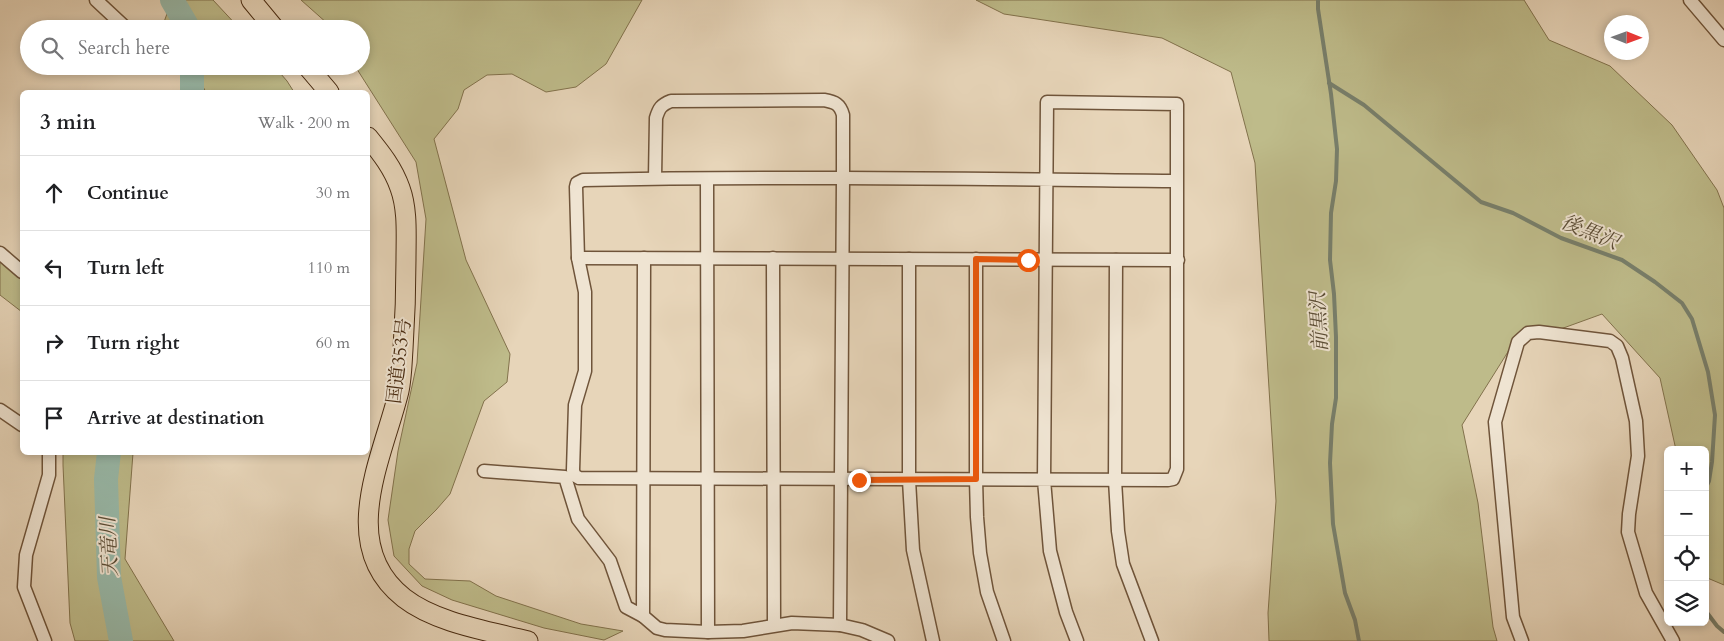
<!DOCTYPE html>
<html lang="en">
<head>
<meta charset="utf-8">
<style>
  :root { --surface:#fff; --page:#f2f2f2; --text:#202124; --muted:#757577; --line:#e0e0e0 }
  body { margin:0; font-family:Cardo,"Noto Serif JP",serif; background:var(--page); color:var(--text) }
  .controls { position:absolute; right:15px; bottom:15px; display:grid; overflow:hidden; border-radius:8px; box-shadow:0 2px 8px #0003 }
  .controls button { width:45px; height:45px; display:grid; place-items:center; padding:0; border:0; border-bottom:1px solid var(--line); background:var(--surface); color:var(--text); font:25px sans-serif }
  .compass { position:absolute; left:1604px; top:15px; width:45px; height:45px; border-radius:50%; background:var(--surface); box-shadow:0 2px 8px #0003; rotate:91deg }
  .stop { position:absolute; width:15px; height:15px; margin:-11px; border:4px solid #ea580c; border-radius:50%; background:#fff }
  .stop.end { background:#ea580c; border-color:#fff; box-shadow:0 1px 5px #0008 }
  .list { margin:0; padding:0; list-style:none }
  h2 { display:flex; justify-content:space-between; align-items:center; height:65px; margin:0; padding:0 20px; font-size:21px }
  h2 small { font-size:16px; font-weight:400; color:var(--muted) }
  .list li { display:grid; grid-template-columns:32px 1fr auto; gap:15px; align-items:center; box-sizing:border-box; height:75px; padding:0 20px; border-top:1px solid var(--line) }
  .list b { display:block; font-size:19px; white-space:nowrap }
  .list em { font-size:16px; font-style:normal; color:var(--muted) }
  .icon { flex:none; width:28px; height:28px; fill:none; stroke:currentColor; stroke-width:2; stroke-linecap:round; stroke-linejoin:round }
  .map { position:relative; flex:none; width:1724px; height:641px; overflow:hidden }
  .search { position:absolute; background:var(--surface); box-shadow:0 2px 8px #0003; left:20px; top:20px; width:350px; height:55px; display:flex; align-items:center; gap:12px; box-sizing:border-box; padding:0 18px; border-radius:28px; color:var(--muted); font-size:19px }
  .panel { position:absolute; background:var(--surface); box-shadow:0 2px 8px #0003; left:20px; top:90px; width:350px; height:365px; border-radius:8px }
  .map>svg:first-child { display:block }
  .green { fill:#bebb8a; stroke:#82724c }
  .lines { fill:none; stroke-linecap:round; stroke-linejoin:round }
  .stream { stroke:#787f6b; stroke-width:4 }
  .river { stroke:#98b9a9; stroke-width:24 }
  .minor-casing { stroke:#6f543a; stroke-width:15 }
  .highway-casing { stroke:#47290f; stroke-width:21 }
  .minor { stroke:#efe4d2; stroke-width:12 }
  .highway { stroke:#e7d5b9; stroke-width:19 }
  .route { stroke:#ea580c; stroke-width:6 }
  .labels { text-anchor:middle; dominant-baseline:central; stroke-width:4; stroke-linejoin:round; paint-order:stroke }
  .street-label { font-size:19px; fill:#47290f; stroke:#efe4d2 }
  .water-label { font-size:20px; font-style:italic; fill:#5b4d36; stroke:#efe4d2 }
</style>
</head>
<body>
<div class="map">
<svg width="1724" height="641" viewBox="0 0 1724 641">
  <rect width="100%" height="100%" fill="#e7d5b9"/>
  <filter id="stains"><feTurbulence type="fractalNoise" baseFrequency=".004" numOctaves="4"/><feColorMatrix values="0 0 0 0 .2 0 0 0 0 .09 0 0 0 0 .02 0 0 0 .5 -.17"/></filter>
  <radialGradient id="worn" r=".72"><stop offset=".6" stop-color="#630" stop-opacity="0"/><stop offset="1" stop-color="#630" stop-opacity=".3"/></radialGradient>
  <g class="green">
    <polygon points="172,0 213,0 240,29 168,29 164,22"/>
    <polygon points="301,0 642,0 606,64 576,87 546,92 512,74 487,75 464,90 458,109 434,139 466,260 510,354 507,382 484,401 450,494 436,510 415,531 409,549 409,564 425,579 470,581 496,596 581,624 623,631 604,640 544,628 452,600 422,586 394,556 388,520 398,451 417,363 426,219 416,162 355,66 361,66 361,29 331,29 328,24"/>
    <polygon points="976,0 1524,0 1549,40 1610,66 1672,125 1717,190 1724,208 1724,585 1705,577 1705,450 1676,450 1660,378 1602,314 1511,347 1462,425 1478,503 1493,627 1497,641 1269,641 1268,613 1276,501 1255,163 1231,72 1162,38 1004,14"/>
    <polygon points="191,66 274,66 287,81 294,92 206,92"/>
    <polygon points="0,246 22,263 22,312 0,295"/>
    <polygon points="63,453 133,453 125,559 174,641 75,641 70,623 63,465"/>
  </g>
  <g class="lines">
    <g class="stream">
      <polyline points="1318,0 1318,9 1331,94 1337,149 1336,181 1331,213 1330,260 1334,294 1336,337 1336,398 1332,424 1330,463 1333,524 1345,593 1355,620 1359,641"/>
      <polyline points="1329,83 1364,105 1481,202 1513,213 1561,238 1622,260 1655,282 1682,303 1692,319 1708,372 1715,415 1712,462 1709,481 1705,489"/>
      <polyline points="1705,610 1717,626 1724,632"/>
    </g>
    <g class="river">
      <polyline points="172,0 189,29"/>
      <polyline points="192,92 192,66"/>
      <polyline points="109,452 106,479 109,577 121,641"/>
    </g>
    <g class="minor-casing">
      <g id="minor">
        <polyline points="96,0 127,29"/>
        <polyline points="1690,0 1724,40"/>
        <path d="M655 178 656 118C659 108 661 105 671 101L824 100C835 102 840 104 843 115V179L840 625"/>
        <polyline points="707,179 708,632"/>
        <polyline points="0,253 22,272"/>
        <polyline points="578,258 1178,260"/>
        <polyline points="644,258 643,616 657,628 665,630 708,632 743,631 792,623 840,625 862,630 888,641"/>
        <polyline points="773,258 774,625"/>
        <polyline points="909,259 909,480 913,550 933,641"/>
        <polyline points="976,259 976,479 977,517 980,553 987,592 1004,641"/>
        <polyline points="1116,260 1115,480 1118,531 1123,564 1152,641"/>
        <polyline points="0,410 22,425"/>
        <polyline points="484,471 565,477 578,519 610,561 626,607 643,616"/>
        <polyline points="45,641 24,587 26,555 49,475 49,452"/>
        <path d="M1077 641 1066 612 1050 551 1044 480 1047 102 1177 104C1178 225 1178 347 1177 469L1173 479 1168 480 579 478 574 475 573 470 575 405 585 371V292L578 258 576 187 577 183 583 180C781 176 979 179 1177 181"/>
        <polyline points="1522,641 1513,617 1495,422 1518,342 1528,333 1539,332 1610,341 1617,346 1622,358 1636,421 1638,456 1629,514 1628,532 1646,593 1673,641"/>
      </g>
    </g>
    <g class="highway-casing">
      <g id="highway">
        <polyline points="251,0 275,29"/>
        <polyline points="307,66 329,92"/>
        <path d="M368 137C381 153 393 168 400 188 408 210 406 235 406 259 406 289 405 319 403 349 402 363 402 377 399 391 383 457 336 545 404 598 436 623 489 631 528 641"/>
      </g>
    </g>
    <use href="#minor" class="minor"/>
    <use href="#highway" class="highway"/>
  </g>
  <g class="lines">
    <polyline class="route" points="859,480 976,479 976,259 1028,260"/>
  </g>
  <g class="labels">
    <g class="street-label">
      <text transform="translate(399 361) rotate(-83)">国道353号</text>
    </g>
    <g class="water-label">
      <text transform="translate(1590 232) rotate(22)">後黒沢</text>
      <text transform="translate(1319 322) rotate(-93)">前黒沢</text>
      <text transform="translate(109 547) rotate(-93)">天竜川</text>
    </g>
  </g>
  <rect width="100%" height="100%" filter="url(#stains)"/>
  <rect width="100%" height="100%" fill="url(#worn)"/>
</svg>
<div class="controls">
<button>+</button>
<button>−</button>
<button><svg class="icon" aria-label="locate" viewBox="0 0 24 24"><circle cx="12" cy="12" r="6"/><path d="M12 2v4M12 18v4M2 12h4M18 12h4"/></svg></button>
<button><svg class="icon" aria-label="layers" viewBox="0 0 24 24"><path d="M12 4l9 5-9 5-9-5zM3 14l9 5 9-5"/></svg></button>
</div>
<svg class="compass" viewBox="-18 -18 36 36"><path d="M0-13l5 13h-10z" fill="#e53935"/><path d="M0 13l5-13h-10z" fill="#757577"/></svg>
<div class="stop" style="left:1028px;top:260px"></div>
<div class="stop end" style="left:859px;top:480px"></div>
<div class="search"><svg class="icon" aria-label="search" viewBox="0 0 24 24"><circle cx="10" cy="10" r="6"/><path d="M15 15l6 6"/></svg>Search here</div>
<section class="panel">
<h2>3 min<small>Walk · 200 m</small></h2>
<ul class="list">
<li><svg class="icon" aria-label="ahead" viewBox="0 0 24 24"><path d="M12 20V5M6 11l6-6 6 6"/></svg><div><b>Continue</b></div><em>30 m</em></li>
<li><svg class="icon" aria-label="left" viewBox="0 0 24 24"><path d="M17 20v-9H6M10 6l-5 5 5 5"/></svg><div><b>Turn left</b></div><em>110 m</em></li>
<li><svg class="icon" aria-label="right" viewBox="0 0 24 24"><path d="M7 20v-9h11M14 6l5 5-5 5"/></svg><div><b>Turn right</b></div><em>60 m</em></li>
<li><svg class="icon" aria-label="arrive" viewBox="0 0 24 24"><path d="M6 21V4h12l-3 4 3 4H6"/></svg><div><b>Arrive at destination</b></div></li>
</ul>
</section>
</div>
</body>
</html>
